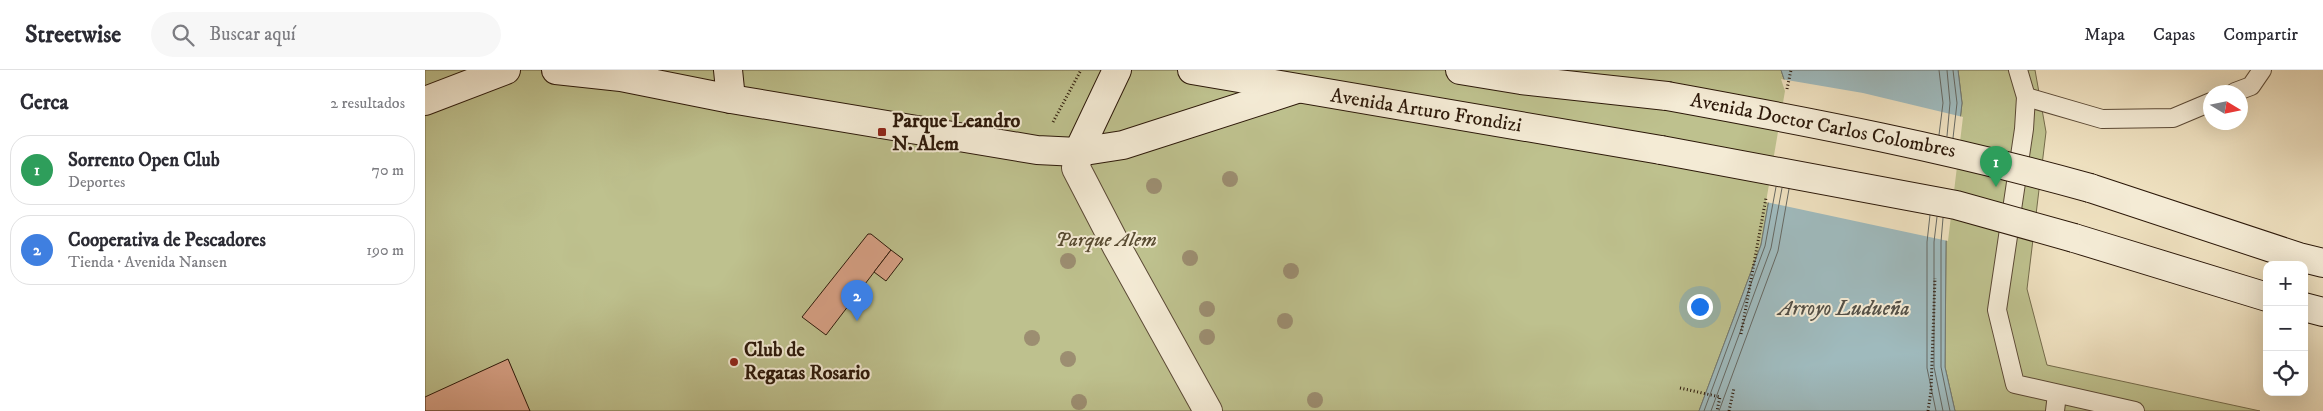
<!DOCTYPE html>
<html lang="es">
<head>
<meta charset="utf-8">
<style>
  :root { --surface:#fff; --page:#f7f7f7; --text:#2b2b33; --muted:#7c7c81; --line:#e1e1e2; --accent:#7c3aed }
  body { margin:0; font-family:"IM FELL DW Pica",serif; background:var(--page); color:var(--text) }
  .controls { position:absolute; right:15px; bottom:15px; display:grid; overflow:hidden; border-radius:10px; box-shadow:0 5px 20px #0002 }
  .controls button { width:45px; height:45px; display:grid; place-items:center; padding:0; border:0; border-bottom:1px solid var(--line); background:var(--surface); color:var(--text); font:25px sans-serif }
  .compass { position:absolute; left:1778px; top:15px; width:45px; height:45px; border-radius:50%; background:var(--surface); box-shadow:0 5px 20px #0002; rotate:100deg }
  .you { position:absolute; left:1274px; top:236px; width:18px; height:18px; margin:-12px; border:4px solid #fff; border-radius:50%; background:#1a73e8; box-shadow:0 0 0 8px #1a73e833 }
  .badge { display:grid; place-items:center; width:32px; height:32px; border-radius:50%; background:var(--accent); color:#fff; font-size:16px; font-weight:700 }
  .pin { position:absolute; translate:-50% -41px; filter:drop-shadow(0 1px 2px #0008) }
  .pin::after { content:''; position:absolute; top:26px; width:18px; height:15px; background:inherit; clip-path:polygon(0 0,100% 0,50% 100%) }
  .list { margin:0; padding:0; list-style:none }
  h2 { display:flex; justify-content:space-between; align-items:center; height:65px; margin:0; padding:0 20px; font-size:21px }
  h2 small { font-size:16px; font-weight:400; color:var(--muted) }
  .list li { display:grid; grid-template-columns:32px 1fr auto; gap:15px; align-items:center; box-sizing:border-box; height:70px; margin:0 10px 10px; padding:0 10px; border:1px solid var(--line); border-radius:20px }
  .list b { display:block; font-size:19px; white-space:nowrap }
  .list p { margin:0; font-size:16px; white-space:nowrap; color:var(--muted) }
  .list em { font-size:16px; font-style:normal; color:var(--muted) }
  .icon { flex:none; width:28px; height:28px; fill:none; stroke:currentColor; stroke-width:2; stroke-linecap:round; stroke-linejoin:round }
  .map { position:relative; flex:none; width:1898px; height:341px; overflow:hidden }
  header { display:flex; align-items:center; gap:30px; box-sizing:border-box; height:70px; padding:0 25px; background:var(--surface); border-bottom:1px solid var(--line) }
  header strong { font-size:24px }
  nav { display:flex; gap:28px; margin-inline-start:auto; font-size:18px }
  .search { width:350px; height:45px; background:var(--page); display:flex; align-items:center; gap:12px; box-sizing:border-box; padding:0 18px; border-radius:28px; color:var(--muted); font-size:19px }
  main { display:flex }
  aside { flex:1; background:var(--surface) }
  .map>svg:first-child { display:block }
  .green { fill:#bec18e; stroke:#756c4c }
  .water { fill:#9fbabd; stroke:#717975 }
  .pier { fill:#eee0bf }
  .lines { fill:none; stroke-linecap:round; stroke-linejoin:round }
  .shore { stroke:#666963; stroke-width:1 }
  .building { fill:#d8a186; stroke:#2c1809 }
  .lane-casing { stroke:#5c4a36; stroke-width:20 }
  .street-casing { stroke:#5c4a36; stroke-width:30 }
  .secondary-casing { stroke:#2c1809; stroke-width:30 }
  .path { stroke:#2c1809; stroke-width:3; stroke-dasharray:1 2.5; stroke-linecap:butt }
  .lane { stroke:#f4ebd5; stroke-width:18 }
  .street { stroke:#f4ebd5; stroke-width:28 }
  .secondary { stroke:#f4ebd5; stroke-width:28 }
  .secondary-bridge-casing { stroke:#2c1809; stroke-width:30; stroke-linecap:butt }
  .secondary-bridge { stroke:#f4ebd5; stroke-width:28 }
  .tree { fill:#9c8e71 }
  .poi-dot { fill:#8f2418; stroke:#f4ebd5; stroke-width:2 }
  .labels { text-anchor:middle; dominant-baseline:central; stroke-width:4; stroke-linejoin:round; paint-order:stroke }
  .street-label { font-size:20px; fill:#2c1809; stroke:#f4ebd5 }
  .poi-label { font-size:20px; font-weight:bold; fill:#2c1809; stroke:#f4ebd5; text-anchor:start }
  .park-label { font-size:20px; font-style:italic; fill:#584b31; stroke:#f4ebd5 }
  .water-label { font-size:21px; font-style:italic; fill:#545148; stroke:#f4ebd5 }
</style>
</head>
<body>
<header>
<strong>Streetwise</strong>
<div class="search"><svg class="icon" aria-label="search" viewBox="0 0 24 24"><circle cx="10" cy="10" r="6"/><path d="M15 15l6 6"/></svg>Buscar aquí</div>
<nav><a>Mapa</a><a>Capas</a><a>Compartir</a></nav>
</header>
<main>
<aside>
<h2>Cerca<small>2 resultados</small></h2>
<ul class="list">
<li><span class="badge" style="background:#2e9e5b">1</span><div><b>Sorrento Open Club</b><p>Deportes</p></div><em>70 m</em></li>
<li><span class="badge" style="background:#3f7fe0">2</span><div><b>Cooperativa de Pescadores</b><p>Tienda · Avenida Nansen</p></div><em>190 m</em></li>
</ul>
</aside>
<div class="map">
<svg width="1898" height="341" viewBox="0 0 1898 341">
  <rect width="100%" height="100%" fill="#eee0bf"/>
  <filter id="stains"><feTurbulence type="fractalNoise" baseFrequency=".004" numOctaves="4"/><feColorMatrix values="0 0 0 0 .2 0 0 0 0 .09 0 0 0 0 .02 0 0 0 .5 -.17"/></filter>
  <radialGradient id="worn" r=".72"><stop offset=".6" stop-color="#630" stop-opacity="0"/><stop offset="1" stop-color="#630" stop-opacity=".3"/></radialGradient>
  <g class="green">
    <polygon points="0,0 1356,0 1363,21 1336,175 1274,341 0,341"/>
    <polygon points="1533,0 1610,0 1621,62 1602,219 1622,295 1835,341 1530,341 1520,297 1521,172 1537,33"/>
  </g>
  <polygon class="water" points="1356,0 1533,0 1537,33 1521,172 1520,297 1530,341 1274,341 1336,175 1363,21"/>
  <polygon class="pier" points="1356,9 1438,23 1538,47 1523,171 1341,132 1360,21"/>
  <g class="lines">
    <g class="shore">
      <polyline points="1514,65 1518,33 1514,0"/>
      <polyline points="1522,66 1525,33 1522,0"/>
      <polyline points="1528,68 1532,33 1528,0"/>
      <polyline points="1505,145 1502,172 1502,298 1511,341"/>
      <polyline points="1512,147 1509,172 1509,297 1518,341"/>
      <polyline points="1518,148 1516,172 1516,297 1525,341"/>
      <polyline points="1279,341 1340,176 1351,117"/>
      <polyline points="1286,341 1346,178 1357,118"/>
      <polyline points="1294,341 1353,181 1364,119"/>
    </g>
  </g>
  <g class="building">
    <polygon points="443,164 446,164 466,180 401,265 377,247"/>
    <polygon points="466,180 478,189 461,211 449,202"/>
    <polygon points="83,289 105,341 0,341 0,327"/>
  </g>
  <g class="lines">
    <g class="lane-casing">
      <g id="lane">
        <polyline points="1593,0 1601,27 1599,59 1572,240 1590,314 1710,341"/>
        <polyline points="1810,22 1826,16 1837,0"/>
        <polyline points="1601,27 1677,49 1748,48 1786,32"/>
        <polyline points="1630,341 1632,324"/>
      </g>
    </g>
    <g class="street-casing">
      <polyline id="street" points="653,82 651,98 692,177 783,341"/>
    </g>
    <g class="secondary-casing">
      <g id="secondary">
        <polyline points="131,0 196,7 306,29 612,80 653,82 698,75 872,19"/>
        <polyline points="303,0 306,29"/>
        <polyline points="767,0 1236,80"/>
        <polyline points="1035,0 1096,10 1242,26"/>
        <polyline points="0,31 81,0"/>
        <polyline points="653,82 692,0"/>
        <polyline points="1665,118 1874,187 1898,193"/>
        <polyline points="1649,168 1842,227"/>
        <polyline points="1879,237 1898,242"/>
      </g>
    </g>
    <g class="path">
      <polyline points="1362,19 1366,0"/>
      <polyline points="628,52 656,0"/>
      <polyline points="1316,264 1341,128"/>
      <polyline points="1255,318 1295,327 1292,341"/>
      <polyline points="1304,341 1309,318"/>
      <polyline points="1503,341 1506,321 1510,208"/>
    </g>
    <use href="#lane" class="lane"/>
    <use href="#street" class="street"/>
    <use href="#secondary" class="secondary"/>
    <g class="secondary-bridge-casing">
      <g id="secondary-bridge">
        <path d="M1242 26C1385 52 1526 79 1665 118"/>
        <polyline points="1236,80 1531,135 1649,168"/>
      </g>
    </g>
    <use href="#secondary-bridge" class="secondary-bridge"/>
  </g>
  <g class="tree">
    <circle cx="805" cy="109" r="8"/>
    <circle cx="729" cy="116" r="8"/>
    <circle cx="765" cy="188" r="8"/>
    <circle cx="643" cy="191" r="8"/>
    <circle cx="866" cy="201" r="8"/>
    <circle cx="782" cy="239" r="8"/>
    <circle cx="860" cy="251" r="8"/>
    <circle cx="782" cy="267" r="8"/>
    <circle cx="607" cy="268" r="8"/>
    <circle cx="643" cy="289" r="8"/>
    <circle cx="890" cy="330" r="8"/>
    <circle cx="654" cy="332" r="8"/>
  </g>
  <g class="poi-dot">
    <rect x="452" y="57" width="10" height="10" rx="2.5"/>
    <circle cx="309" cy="292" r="5"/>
  </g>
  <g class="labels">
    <g class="street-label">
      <text transform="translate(1001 41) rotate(9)">Avenida Arturo Frondizi</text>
      <text transform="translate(1398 56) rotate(11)">Avenida Doctor Carlos Colombres</text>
    </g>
    <g class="poi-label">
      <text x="467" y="51">Parque Leandro<tspan x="467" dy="23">N. Alem</tspan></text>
      <text x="319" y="280">Club de<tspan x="319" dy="23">Regatas Rosario</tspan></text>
    </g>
    <g class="park-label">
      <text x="681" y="170">Parque Alem</text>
    </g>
    <g class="water-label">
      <text x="1419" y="239">Arroyo Ludueña</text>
    </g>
  </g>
  <rect width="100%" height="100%" filter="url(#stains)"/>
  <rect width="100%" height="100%" fill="url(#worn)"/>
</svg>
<div class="controls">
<button>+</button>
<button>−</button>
<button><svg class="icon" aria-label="locate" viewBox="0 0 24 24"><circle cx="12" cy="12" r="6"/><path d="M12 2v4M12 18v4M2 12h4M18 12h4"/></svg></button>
</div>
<svg class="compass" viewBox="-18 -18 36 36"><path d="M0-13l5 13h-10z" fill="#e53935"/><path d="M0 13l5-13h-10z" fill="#7c7c81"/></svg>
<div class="you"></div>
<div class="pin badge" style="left:1571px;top:117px;background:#2e9e5b">1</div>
<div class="pin badge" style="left:432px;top:251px;background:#3f7fe0">2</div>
</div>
</main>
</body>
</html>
